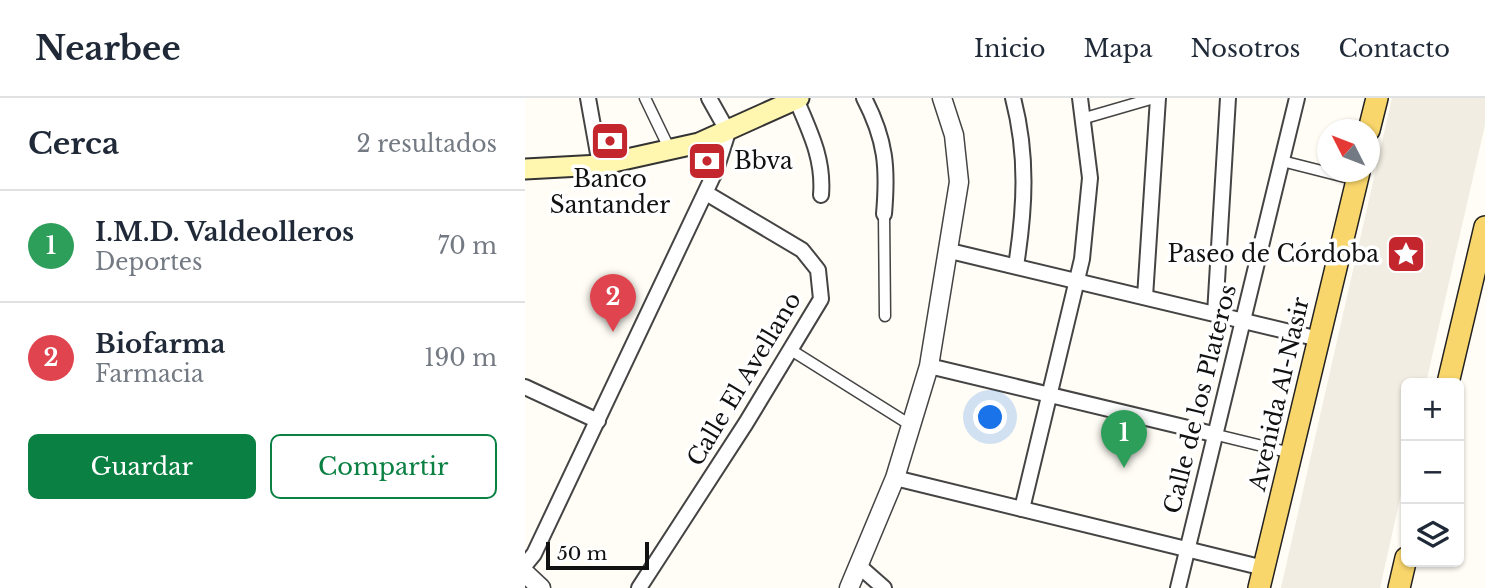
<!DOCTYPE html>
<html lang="es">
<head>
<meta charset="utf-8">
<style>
  :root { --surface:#fff; --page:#f2f2f3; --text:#1f2937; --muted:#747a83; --line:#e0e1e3; --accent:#0b8043 }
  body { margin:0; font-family:"Libre Baskerville",serif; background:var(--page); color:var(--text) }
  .controls { position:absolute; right:21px; bottom:21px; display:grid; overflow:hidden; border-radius:10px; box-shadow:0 2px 5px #0004 }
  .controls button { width:63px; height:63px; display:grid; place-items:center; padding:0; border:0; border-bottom:2px solid var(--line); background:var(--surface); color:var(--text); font:35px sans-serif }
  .compass { position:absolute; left:792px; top:21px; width:63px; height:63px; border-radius:50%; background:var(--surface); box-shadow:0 2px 5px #0004; rotate:312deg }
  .scale { position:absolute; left:21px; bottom:18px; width:103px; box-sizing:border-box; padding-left:7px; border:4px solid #111; border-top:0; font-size:19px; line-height:24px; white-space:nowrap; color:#111; -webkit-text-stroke:5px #fff; paint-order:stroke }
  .you { position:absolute; left:466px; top:320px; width:24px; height:24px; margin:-18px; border:5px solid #fff; border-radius:50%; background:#1a73e8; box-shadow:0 0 0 10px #1a73e833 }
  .badge { display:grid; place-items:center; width:46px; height:46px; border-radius:50%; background:var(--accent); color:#fff; font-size:23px; font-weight:700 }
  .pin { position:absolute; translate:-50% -58px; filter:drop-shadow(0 2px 4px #0008) }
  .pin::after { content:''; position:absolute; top:37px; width:24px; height:21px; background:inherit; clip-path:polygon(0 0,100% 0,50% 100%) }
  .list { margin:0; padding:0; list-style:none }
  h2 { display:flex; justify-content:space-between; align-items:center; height:91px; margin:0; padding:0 28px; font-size:30px }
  h2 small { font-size:23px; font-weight:400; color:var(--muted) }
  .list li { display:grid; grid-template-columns:46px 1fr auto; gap:21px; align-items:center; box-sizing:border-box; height:112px; padding:0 28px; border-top:2px solid var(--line) }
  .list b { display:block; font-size:26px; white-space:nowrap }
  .list p { margin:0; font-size:23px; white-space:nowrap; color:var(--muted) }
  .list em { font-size:23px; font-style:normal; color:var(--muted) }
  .actions { display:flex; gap:14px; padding:21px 28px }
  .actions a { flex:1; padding:16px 0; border:2px solid var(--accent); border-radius:10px; text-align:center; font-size:24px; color:var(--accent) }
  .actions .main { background:var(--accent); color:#fff }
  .icon { flex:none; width:38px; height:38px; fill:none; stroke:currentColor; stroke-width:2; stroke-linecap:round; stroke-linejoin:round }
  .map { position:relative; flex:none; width:960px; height:490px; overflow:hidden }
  header { display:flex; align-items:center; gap:42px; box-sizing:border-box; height:98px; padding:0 35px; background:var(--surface); border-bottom:2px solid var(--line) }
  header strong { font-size:33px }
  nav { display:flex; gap:38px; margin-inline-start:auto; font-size:24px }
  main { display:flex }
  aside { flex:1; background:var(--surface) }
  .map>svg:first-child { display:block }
  .plaza { fill:#f1ede2 }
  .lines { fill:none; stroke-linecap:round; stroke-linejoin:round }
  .pedestrian-casing { stroke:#444; stroke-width:13 }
  .minor-casing { stroke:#444; stroke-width:18 }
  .tertiary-casing { stroke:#444; stroke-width:21 }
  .secondary-casing { stroke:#333; stroke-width:23 }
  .primary-casing { stroke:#222; stroke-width:24 }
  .pedestrian { stroke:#fff; stroke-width:10 }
  .minor { stroke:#fff; stroke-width:14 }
  .tertiary { stroke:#fff; stroke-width:18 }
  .secondary { stroke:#fff6b0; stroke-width:19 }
  .primary { stroke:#f9d66b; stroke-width:21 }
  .labels { text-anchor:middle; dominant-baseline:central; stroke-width:7; stroke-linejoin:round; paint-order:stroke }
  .poi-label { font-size:23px; fill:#111; stroke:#fff; text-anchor:start }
  .street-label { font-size:23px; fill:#111; stroke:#fff }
</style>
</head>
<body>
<header>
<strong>Nearbee</strong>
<nav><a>Inicio</a><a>Mapa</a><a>Nosotros</a><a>Contacto</a></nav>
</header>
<main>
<aside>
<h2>Cerca<small>2 resultados</small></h2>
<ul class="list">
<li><span class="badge" style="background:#2e9e5b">1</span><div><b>I.M.D. Valdeolleros</b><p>Deportes</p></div><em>70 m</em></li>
<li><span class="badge" style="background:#e0444e">2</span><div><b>Biofarma</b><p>Farmacia</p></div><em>190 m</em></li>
</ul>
<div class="actions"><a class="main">Guardar</a><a>Compartir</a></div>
</aside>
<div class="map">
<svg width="960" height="490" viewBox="0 0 960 490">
  <rect width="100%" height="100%" fill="#fffdf5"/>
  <polygon class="plaza" points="867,0 960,0 960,27 901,285 881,285 881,374 855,490 756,490"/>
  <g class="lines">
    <g class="pedestrian-casing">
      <g id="pedestrian">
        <polyline points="120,0 145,52"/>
        <polyline points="560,20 629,0"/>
        <polyline points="757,63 832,82"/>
        <polyline points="359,116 360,218"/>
        <polyline points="266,252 387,328"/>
        <polyline points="688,336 766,355"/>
      </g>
    </g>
    <g class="minor-casing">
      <g id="minor">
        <polyline points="63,0 75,67"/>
        <polyline points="184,0 203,34 190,75"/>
        <path d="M339 0C361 42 363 70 359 116"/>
        <path d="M488 0C503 57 500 110 491 168"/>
        <path d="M271 1C285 34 299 61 296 97"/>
        <polyline points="425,153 794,241"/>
        <polyline points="620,199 633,0"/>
        <polyline points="690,216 703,0"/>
        <polyline points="404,268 688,336"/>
        <polyline points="0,289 73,323"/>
        <polyline points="370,380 739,470"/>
        <polyline points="497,411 557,161 565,80 555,0"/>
        <polyline points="0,467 9,456 189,76 188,63 174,45"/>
        <polyline points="334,468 359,490"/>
        <polyline points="114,490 221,325 296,201 293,172 277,152 181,95"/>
        <polyline points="653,490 772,0"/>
      </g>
    </g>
    <g class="tertiary-casing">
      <g id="tertiary">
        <polyline points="0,475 16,490"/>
        <polyline points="324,490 370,380 404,268 434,84 429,37 417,0"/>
      </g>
    </g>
    <g class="secondary-casing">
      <polyline id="secondary" points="0,71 75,67 174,45 274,0"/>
    </g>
    <g class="primary-casing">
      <g id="primary">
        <polyline points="844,32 852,0"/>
        <polyline points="923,285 960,129"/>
        <polyline points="734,490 834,74"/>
        <polyline points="874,490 881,460"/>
      </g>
    </g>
    <use href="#pedestrian" class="pedestrian"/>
    <use href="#minor" class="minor"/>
    <use href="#tertiary" class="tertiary"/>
    <use href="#secondary" class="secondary"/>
    <use href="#primary" class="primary"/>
  </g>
  <defs>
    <g id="bank-square" transform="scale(2.0125)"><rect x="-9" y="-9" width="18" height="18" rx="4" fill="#c4262e" stroke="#fff"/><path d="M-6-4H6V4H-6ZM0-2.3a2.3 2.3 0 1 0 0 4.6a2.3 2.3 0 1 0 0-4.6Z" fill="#fff"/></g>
    <g id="sight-square" transform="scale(2.0125)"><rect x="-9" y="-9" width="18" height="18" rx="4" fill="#c4262e" stroke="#fff"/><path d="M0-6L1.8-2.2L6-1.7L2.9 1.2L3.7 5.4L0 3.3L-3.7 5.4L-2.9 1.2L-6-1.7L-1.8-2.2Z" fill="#fff"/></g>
  </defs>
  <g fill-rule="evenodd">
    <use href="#bank-square" x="85" y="43"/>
    <use href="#bank-square" x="182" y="63"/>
    <use href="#sight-square" x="881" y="156"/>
  </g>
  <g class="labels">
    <g class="poi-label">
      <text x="209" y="63">Bbva</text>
      <text x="85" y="81" text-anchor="middle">Banco<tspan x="85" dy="26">Santander</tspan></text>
      <text x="854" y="156" text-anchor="end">Paseo de Córdoba</text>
    </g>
    <g class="street-label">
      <text transform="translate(219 281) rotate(-59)">Calle El Avellano</text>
      <text transform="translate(754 296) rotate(-77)">Avenida Al-Nasir</text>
      <text transform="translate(675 301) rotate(-76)">Calle de los Plateros</text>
    </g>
  </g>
</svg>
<div class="controls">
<button>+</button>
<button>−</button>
<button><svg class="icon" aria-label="layers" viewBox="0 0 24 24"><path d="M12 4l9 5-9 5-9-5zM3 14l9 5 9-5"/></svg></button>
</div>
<svg class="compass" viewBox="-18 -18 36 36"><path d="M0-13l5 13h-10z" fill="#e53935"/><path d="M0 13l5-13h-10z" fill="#747a83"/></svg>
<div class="scale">50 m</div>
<div class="you"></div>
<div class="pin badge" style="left:599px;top:370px;background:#2e9e5b">1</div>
<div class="pin badge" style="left:88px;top:234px;background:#e0444e">2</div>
</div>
</main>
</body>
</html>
